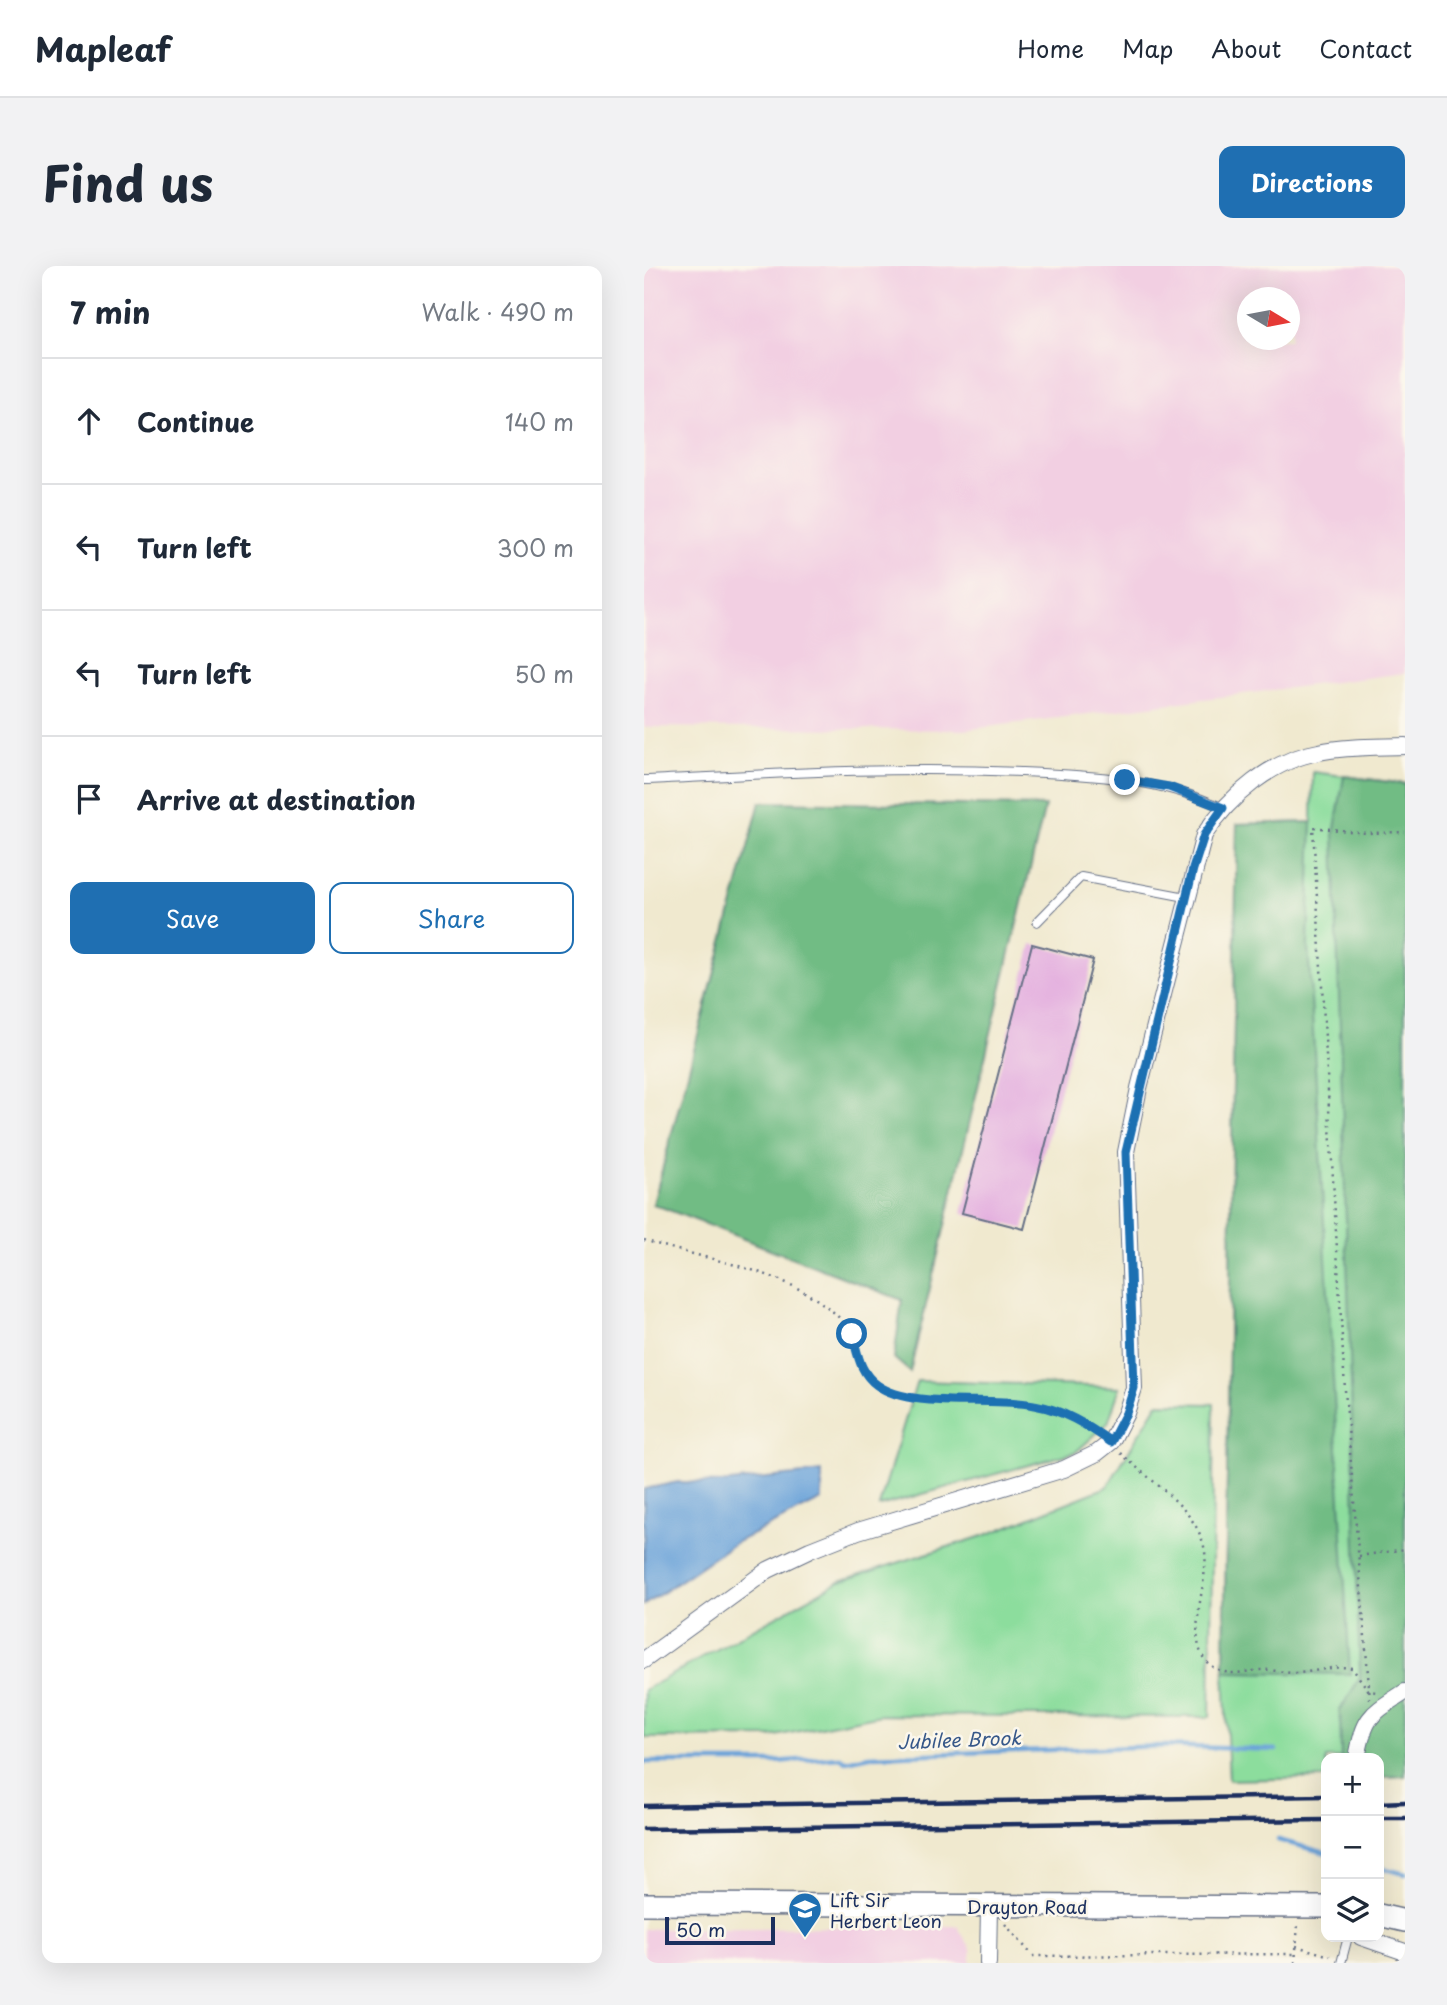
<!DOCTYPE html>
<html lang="en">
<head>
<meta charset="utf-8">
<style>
  :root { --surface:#fff; --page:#f2f2f3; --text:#1f2937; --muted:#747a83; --line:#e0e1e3; --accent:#1f6fb2 }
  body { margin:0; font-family:"Playpen Sans",sans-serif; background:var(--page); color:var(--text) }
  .controls { position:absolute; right:21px; bottom:21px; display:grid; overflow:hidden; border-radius:14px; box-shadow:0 7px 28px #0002 }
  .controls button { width:63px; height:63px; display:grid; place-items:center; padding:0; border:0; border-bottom:2px solid var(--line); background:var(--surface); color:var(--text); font:35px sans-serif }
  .compass { position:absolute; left:593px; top:21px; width:63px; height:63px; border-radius:50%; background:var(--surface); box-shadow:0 7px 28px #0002; rotate:100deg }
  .scale { position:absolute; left:21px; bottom:18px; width:110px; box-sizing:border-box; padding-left:7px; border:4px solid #1b2f5e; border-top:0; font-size:19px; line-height:24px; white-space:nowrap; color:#1b2f5e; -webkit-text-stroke:5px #fbf7ec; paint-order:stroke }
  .stop { position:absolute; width:21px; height:21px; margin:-16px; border:5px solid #1f6fb2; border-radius:50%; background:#fff }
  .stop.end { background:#1f6fb2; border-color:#fff; box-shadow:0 2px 7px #0008 }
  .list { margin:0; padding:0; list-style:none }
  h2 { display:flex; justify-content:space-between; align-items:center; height:91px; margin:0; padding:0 28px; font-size:30px }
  h2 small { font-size:23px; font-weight:400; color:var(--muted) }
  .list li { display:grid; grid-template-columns:46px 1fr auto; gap:21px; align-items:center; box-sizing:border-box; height:126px; padding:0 28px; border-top:2px solid var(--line) }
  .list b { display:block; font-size:26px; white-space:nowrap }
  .list em { font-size:23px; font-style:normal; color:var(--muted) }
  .actions { display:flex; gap:14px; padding:21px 28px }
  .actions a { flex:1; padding:16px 0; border:2px solid var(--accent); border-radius:14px; text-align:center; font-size:24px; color:var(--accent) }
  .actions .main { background:var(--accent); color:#fff }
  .icon { flex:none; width:38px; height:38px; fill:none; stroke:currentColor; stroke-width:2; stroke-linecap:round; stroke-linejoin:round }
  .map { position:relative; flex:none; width:761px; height:1697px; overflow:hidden; border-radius:14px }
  header { display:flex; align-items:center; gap:42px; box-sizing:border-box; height:98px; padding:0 35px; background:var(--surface); border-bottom:2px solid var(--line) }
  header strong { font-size:33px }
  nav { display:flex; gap:38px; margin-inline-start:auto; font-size:24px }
  .intro { display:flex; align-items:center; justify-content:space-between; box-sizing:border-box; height:168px; padding:0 42px }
  h1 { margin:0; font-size:49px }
  .button { padding:18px 32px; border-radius:14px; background:var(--accent); color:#fff; font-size:24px; font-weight:700 }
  main { display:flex; gap:42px; padding:0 42px }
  aside { flex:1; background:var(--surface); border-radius:14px; box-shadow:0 7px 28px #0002 }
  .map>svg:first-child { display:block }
  .built { fill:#f2cfe2; fill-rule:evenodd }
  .green { fill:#8cdd9d; stroke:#54867e; stroke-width:2 }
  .forest { fill:#71bc84; stroke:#467671; stroke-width:2 }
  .water { fill:#6aa3d9; stroke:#42699c; stroke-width:2 }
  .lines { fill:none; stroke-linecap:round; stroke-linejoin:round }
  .stream { stroke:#6aa3d9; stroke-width:4.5 }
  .building { fill:#e4b0df }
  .lane-casing { stroke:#667086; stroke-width:10 }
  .street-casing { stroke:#667086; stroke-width:18 }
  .secondary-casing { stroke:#667086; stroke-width:24 }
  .path { stroke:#667086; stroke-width:2.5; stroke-dasharray:2 5; stroke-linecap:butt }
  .lane { stroke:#fff; stroke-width:8 }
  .street { stroke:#fff; stroke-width:16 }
  .secondary { stroke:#fff; stroke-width:21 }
  .rail { stroke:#1b2f5e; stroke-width:4.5 }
  .route { stroke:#1f6fb2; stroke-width:9 }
  .labels { text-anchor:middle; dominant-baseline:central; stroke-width:5; stroke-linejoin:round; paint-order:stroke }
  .poi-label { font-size:18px; fill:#1b2f5e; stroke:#fbf7ec; text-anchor:start }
  .street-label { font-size:18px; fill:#1b2f5e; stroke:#fbf7ec }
  .water-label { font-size:19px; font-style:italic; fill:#375889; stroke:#fbf7ec }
</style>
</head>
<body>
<header>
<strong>Mapleaf</strong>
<nav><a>Home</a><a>Map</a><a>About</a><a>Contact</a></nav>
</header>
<div class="intro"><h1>Find us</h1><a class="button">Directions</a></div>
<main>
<aside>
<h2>7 min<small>Walk · 490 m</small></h2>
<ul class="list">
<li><svg class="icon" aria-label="ahead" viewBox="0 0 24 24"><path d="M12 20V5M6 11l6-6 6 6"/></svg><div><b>Continue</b></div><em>140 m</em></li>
<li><svg class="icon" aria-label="left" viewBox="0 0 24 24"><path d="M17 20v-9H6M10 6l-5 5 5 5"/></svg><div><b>Turn left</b></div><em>300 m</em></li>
<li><svg class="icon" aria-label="left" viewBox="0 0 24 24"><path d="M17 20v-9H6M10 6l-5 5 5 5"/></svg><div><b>Turn left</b></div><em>50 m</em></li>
<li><svg class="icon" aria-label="arrive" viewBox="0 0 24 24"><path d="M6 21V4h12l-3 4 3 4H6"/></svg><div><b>Arrive at destination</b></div></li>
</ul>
<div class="actions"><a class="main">Save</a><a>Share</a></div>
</aside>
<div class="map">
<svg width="761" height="1697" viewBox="0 0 761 1697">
  <rect width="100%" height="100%" fill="#fbf7ec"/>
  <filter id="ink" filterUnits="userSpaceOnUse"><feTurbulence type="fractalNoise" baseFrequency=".0143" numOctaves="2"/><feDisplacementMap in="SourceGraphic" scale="14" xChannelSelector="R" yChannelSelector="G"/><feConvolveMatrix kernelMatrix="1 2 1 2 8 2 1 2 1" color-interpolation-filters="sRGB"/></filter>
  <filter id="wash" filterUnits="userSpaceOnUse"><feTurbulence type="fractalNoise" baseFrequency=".00686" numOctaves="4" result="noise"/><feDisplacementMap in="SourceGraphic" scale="28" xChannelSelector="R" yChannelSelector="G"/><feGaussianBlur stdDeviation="1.57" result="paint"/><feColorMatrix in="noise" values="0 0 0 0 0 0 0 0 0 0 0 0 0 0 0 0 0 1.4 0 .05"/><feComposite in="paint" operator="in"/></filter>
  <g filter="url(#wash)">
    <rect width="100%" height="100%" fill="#f0e9cf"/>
    <g class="built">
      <path d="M0 0H761V407L320 464 0 461ZM604 32H646V74H604Z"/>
      <polygon points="313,1660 328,1684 326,1697 0,1697 0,1663"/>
    </g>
    <g class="green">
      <polygon points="669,506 761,518 761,1510 735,1511 735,1492 682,1492 682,1512 585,1514 580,1406 593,558 668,556"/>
      <polygon points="273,1115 476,1121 464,1157 432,1186 235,1240"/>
      <polygon points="514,1137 570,1138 566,1451 237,1449 126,1471 0,1472 0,1424 196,1315 342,1269 463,1221"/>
    </g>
    <g class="forest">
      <polygon points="700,510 761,518 761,1510 735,1511 735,1492 697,1492 696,1444 716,1412 690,568"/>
      <polygon points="116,536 401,540 266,1106 250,1092 258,1034 9,938"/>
      <polygon points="668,556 664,679 706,1408 580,1406 593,558"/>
    </g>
    <polygon class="water" points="178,1206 178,1234 91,1277 0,1339 0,1223 34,1216 77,1217"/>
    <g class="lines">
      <g class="stream">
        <polyline points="0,1496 129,1496 196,1491 202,1495 226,1490 519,1480 632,1484"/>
        <polyline points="634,1574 682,1587"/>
        <polyline points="735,1601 761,1608"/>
      </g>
    </g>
    <g id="blocks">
      <polygon class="building" points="388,678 449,694 380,963 318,947"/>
    </g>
  </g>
  <g filter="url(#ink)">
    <use href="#blocks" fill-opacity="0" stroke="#667086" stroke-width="2"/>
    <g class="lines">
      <g class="lane-casing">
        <g id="lane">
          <path d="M0 514C126 508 251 500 377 506 445 509 516 512 579 542"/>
          <polyline points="393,656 437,611 542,631"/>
          <polyline points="697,1697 704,1671"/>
        </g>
      </g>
      <g class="street-casing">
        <g id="street">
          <path d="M0 1394 124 1304 166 1284 214 1265 420 1203 453 1187 467 1176 482 1147 490 1122 482 886 495 822 560 569C585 530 628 494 675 486 702 480 733 481 761 480"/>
          <path d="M713 1492C721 1449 726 1449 761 1426"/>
          <polyline points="717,1671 761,1686"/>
          <polyline points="344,1697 345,1640"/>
        </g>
      </g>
      <g class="secondary-casing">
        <g id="secondary">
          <polyline points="0,1638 682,1641"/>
          <polyline points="735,1649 761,1655"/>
        </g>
      </g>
      <g class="path">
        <path d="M0 974C62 995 136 1001 188 1045 224 1075 200 1107 253 1129 269 1135 284 1133 301 1133 354 1134 409 1134 454 1166"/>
        <path d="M477 1187C506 1216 555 1243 561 1286 566 1319 530 1394 581 1406 593 1409 606 1404 618 1404 629 1403 639 1407 650 1407 670 1407 687 1399 708 1402L725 1425 732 1426"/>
        <polyline points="715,1290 761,1283"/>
        <polyline points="726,1433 701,1124 669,561 722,567 761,566"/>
        <polyline points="361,1658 389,1690 652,1688"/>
        <polyline points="652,1680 686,1690"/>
        <polyline points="651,1697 654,1658"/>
      </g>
      <use href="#lane" class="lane"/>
      <use href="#street" class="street"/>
      <use href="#secondary" class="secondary"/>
      <g class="rail">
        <polyline points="735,1537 761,1536"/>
        <polyline points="0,1540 682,1530"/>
        <polyline points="735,1552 761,1552"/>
        <polyline points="0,1563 682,1554"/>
      </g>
    </g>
  </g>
  <g class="lines" filter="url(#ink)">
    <path class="route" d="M208 1068C214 1087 215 1106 233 1119 268 1144 345 1130 390 1139 419 1144 443 1159 467 1176L482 1147 490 1122 482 886 549 603 560 569 579 542 525 521 481 514"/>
  </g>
  <defs>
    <g id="school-pin" transform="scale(1.75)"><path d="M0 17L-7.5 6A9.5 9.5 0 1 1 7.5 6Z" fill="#1f6fb2" stroke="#fbf7ec"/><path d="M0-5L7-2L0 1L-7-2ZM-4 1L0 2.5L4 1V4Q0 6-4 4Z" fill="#fff"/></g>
  </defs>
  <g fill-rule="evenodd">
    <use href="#school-pin" x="161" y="1643"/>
  </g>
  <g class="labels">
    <g class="poi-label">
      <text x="186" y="1633">Lift Sir<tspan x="186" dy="21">Herbert Leon</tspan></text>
    </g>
    <g class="street-label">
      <text x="383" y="1640">Drayton Road</text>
    </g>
    <g class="water-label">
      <text transform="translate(315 1473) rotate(-2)">Jubilee Brook</text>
    </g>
  </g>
</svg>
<div class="controls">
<button>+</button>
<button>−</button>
<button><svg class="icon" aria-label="layers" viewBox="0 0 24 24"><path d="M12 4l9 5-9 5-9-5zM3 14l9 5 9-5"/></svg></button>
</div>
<svg class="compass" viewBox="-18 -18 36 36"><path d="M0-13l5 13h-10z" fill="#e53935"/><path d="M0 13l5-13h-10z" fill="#747a83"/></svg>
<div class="scale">50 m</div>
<div class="stop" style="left:208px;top:1068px"></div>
<div class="stop end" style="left:481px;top:514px"></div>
</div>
</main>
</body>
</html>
